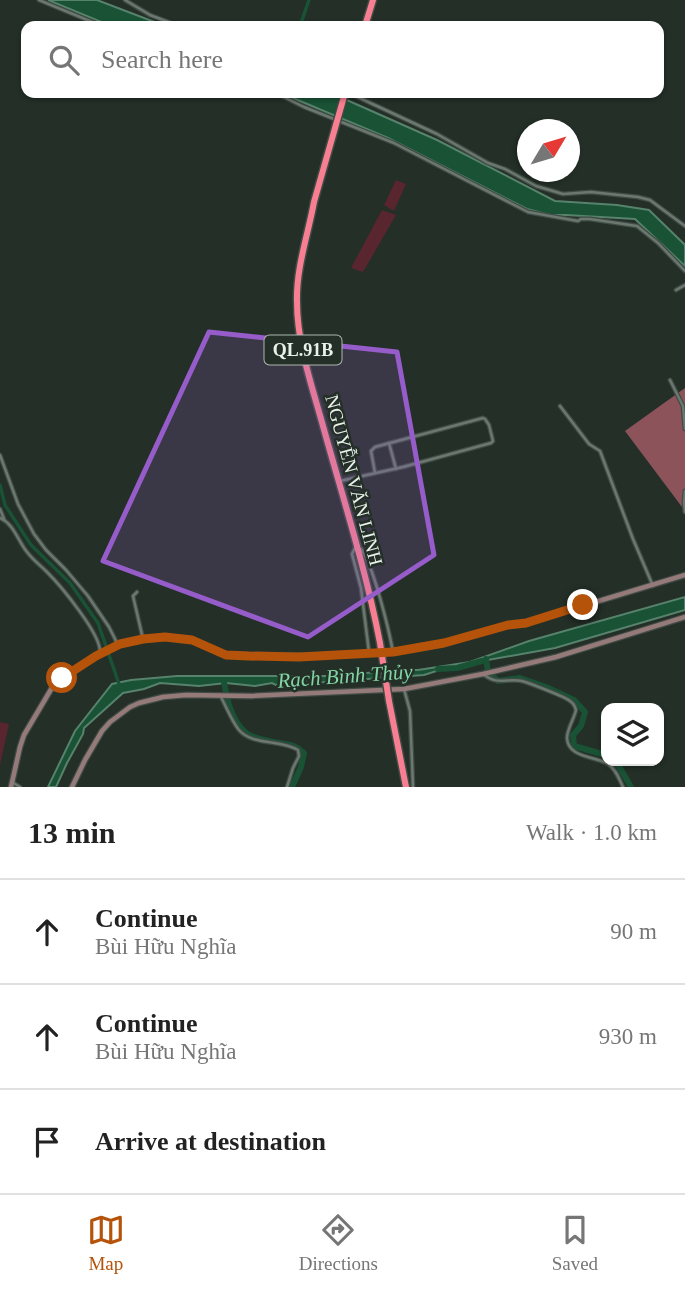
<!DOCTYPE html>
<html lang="en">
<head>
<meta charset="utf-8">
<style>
  :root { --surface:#fff; --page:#f2f2f2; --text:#222; --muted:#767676; --line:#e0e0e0; --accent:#b45309 }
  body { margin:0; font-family:"Times New Roman",serif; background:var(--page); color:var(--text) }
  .controls { position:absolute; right:21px; bottom:21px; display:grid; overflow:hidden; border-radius:14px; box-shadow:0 2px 5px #0004 }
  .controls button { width:63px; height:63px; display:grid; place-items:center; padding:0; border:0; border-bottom:2px solid var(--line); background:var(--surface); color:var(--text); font:35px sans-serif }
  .compass { position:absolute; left:517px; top:119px; width:63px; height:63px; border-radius:50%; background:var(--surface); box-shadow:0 2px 5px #0004; rotate:52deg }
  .stop { position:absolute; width:21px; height:21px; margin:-16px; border:5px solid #b45309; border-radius:50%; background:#fff }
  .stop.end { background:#b45309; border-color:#fff; box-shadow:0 2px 7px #0008 }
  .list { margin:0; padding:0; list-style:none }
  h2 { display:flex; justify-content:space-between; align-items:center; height:91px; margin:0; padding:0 28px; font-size:30px }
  h2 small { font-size:23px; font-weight:400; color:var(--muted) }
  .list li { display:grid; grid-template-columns:46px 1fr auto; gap:21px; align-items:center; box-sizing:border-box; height:105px; padding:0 28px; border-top:2px solid var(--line) }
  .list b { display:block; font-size:26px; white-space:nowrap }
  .list p { margin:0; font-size:23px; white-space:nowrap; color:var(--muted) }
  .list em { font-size:23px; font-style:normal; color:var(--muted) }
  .icon { flex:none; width:38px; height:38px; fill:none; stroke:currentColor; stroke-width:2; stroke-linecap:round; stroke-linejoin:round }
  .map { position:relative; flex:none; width:685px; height:787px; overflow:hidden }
  .search { position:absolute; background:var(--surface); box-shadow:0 2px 5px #0004; left:21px; right:21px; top:21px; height:77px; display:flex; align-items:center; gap:18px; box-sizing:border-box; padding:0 24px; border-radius:14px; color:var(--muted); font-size:26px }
  .sheet { height:406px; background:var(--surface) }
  nav { display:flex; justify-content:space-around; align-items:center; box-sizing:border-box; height:98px; border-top:2px solid var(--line); background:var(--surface); font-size:19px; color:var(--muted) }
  nav a { display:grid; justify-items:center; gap:4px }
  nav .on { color:var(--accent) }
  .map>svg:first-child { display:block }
  .green { fill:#59252e }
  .forest { fill:#8d535b }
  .water { fill:#195235; stroke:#57826c; stroke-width:2 }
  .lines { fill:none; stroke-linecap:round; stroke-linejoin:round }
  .canal { stroke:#195235; stroke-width:3.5 }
  .river { stroke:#195235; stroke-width:6 }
  .street-casing { stroke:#414b45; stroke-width:5 }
  .secondary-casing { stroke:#414b45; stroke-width:7 }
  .highway-casing { stroke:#414b45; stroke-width:9 }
  .street { stroke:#6a786f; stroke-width:2.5 }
  .secondary { stroke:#957a7a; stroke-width:4.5 }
  .highway { stroke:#f87f92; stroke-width:6 }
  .highway-bridge-casing { stroke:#414b45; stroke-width:9; stroke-linecap:butt }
  .highway-bridge { stroke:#f87f92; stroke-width:6 }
  .route { stroke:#b45309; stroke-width:9 }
  .marked { fill:#965dca; fill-opacity:0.2; stroke:#965dca; stroke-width:5; stroke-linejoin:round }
  .labels { text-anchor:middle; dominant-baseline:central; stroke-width:5; stroke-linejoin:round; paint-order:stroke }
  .shield { fill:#232f27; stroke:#aeb7b0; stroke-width:2 }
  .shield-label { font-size:18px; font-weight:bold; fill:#e9f1eb }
  .street-label { font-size:19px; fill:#e9f1eb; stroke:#232f27 }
  .water-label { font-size:21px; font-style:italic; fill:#82d6a5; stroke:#232f27 }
</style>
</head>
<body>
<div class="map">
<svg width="685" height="787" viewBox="0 0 685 787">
  <rect width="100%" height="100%" fill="#232f27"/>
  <g class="green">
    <polygon points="396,180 406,184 394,211 384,205"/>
    <polygon points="382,210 396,215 363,272 351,268"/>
    <polygon points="0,722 9,724 0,765"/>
  </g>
  <polygon class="forest" points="685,388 685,511 625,431"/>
  <g class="water">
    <polygon points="48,0 97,0 165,26 111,26"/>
    <polygon points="281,93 329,93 340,97 437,140 555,201 617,205 649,210 685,245 685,266 635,219 566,215 550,215 527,209 388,138"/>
    <polygon points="685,597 685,610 555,648 449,667 424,675 325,682 282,688 272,683 255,686 226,683 199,686 160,683 144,689 123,693 84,728 83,734 67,763 56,787 48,787 75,731 112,684 131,680 177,676 345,676 389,670 418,670 470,662 529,641"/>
  </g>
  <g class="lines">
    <g class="canal">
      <polyline points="300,26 309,0"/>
      <polyline points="0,485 5,505 31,545 70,583 98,623 119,684"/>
    </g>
    <g class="river">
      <polyline points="486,659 488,672 498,681 520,678 546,687 574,700 585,712 581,726 573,735 574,746 606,755"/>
      <polyline points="438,669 457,668 482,661"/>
      <path d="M224 682C227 700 231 720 246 733 254 739 269 741 279 743 290 745 296 745 304 753L301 767 292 787"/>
      <polyline points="616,761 631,787"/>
    </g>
    <g class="street-casing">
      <g id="street">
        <polyline points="39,0 102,26"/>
        <polyline points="125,0 150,15 179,26"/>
        <polyline points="276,93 304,107 394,143 528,212 578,221 581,219 590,219 637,226 658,243 685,271"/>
        <polyline points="349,93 437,134 488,163 505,169 536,186 563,194 591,192 638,197 650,200 658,206 685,226"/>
        <polyline points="676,290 685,285"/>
        <polyline points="670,380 683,406 685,429"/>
        <polyline points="560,406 589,444 600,451 633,539 653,586"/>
        <polyline points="389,443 396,469"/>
        <polyline points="0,455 18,504 34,534 46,550 66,570 88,596 109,627 117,643 120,644"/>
        <polyline points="340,481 403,467 491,443 493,441 489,425 485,419 483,418 375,447 371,451 375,473"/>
        <polyline points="685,491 684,502 685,512"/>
        <polyline points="0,509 4,519"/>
        <path d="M0 518C14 524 18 541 27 552 33 560 40 565 47 572 60 585 102 635 100 653"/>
        <polyline points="356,546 352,554 361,588 369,652"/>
        <path d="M361 549C373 564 389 630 393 652"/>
        <polyline points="137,592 133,596 143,639"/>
        <path d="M483 674C498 686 506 678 522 681 529 683 566 697 570 701 575 704 574 705 576 710 574 719 567 729 567 738 568 758 595 756 608 764 616 769 619 779 623 787"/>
        <polyline points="404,689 410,711 413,787"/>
        <path d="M220 695C226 706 231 720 239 730 253 746 281 739 298 750L299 756 293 768 287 787"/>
        <polyline points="12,782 20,787"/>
      </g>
    </g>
    <g class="secondary-casing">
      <g id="secondary">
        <polyline points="11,787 20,747 24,735 53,686 62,678 96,656 120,644 143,639 165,637 193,640 226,655 309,656 393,652 444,643 508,625 526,623 685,575"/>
        <polyline points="72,787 85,760 102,731 110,722 130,707 139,703 163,697 186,695 251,696 404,689 483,674 556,657 685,617"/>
      </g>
    </g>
    <g class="highway-casing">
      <g id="highway">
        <polyline points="365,26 373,0"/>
        <path d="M314 202C308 235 296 268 297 302 297 344 312 386 323 426 343 498 366 570 380 643"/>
        <polyline points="389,701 406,787"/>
      </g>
    </g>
    <use href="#street" class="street"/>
    <use href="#secondary" class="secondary"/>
    <use href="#highway" class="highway"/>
    <g class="highway-bridge-casing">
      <g id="highway-bridge">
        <polyline points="314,202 345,93"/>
        <polyline points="380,643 389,701"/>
      </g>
    </g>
    <use href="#highway-bridge" class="highway-bridge"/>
  </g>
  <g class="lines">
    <polyline class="route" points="62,678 96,656 120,644 143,639 165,637 192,640 226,655 249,656 299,657 393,652 444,643 508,625 526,623 583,605"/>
  </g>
  <path class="marked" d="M209 332 397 352 434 555 308 637 103 561Z"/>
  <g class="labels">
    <rect class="shield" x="264.5" y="335.5" width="77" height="29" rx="5"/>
    <g class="shield-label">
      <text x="303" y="350">QL.91B</text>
    </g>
    <g class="street-label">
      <text transform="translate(354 480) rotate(75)">NGUYỄN VĂN LINH</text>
    </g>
    <g class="water-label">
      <text transform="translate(345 676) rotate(-4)">Rạch Bình Thủy</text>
    </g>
  </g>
</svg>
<div class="controls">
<button><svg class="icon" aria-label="layers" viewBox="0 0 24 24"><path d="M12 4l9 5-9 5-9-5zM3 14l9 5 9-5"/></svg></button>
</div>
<svg class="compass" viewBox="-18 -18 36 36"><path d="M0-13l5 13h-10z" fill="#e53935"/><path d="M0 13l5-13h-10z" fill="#767676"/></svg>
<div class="stop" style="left:62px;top:678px"></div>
<div class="stop end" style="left:583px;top:605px"></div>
<div class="search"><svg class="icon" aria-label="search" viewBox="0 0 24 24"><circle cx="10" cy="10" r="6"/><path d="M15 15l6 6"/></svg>Search here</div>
</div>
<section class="sheet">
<h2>13 min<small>Walk · 1.0 km</small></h2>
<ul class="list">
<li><svg class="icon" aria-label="ahead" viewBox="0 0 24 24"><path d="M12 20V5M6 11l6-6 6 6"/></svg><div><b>Continue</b><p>Bùi Hữu Nghĩa</p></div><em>90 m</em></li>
<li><svg class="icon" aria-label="ahead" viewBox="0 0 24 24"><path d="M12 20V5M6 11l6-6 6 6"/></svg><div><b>Continue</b><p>Bùi Hữu Nghĩa</p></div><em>930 m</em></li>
<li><svg class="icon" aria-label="arrive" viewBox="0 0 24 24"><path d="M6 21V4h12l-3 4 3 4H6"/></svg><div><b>Arrive at destination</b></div></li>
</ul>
</section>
<nav>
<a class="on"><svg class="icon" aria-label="map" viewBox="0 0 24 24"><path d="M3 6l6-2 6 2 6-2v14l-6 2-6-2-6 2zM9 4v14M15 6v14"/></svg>Map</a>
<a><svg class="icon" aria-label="directions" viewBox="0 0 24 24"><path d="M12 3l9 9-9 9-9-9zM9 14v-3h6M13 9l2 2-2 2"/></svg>Directions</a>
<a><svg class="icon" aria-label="saved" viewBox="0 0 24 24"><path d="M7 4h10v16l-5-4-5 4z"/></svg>Saved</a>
</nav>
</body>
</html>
